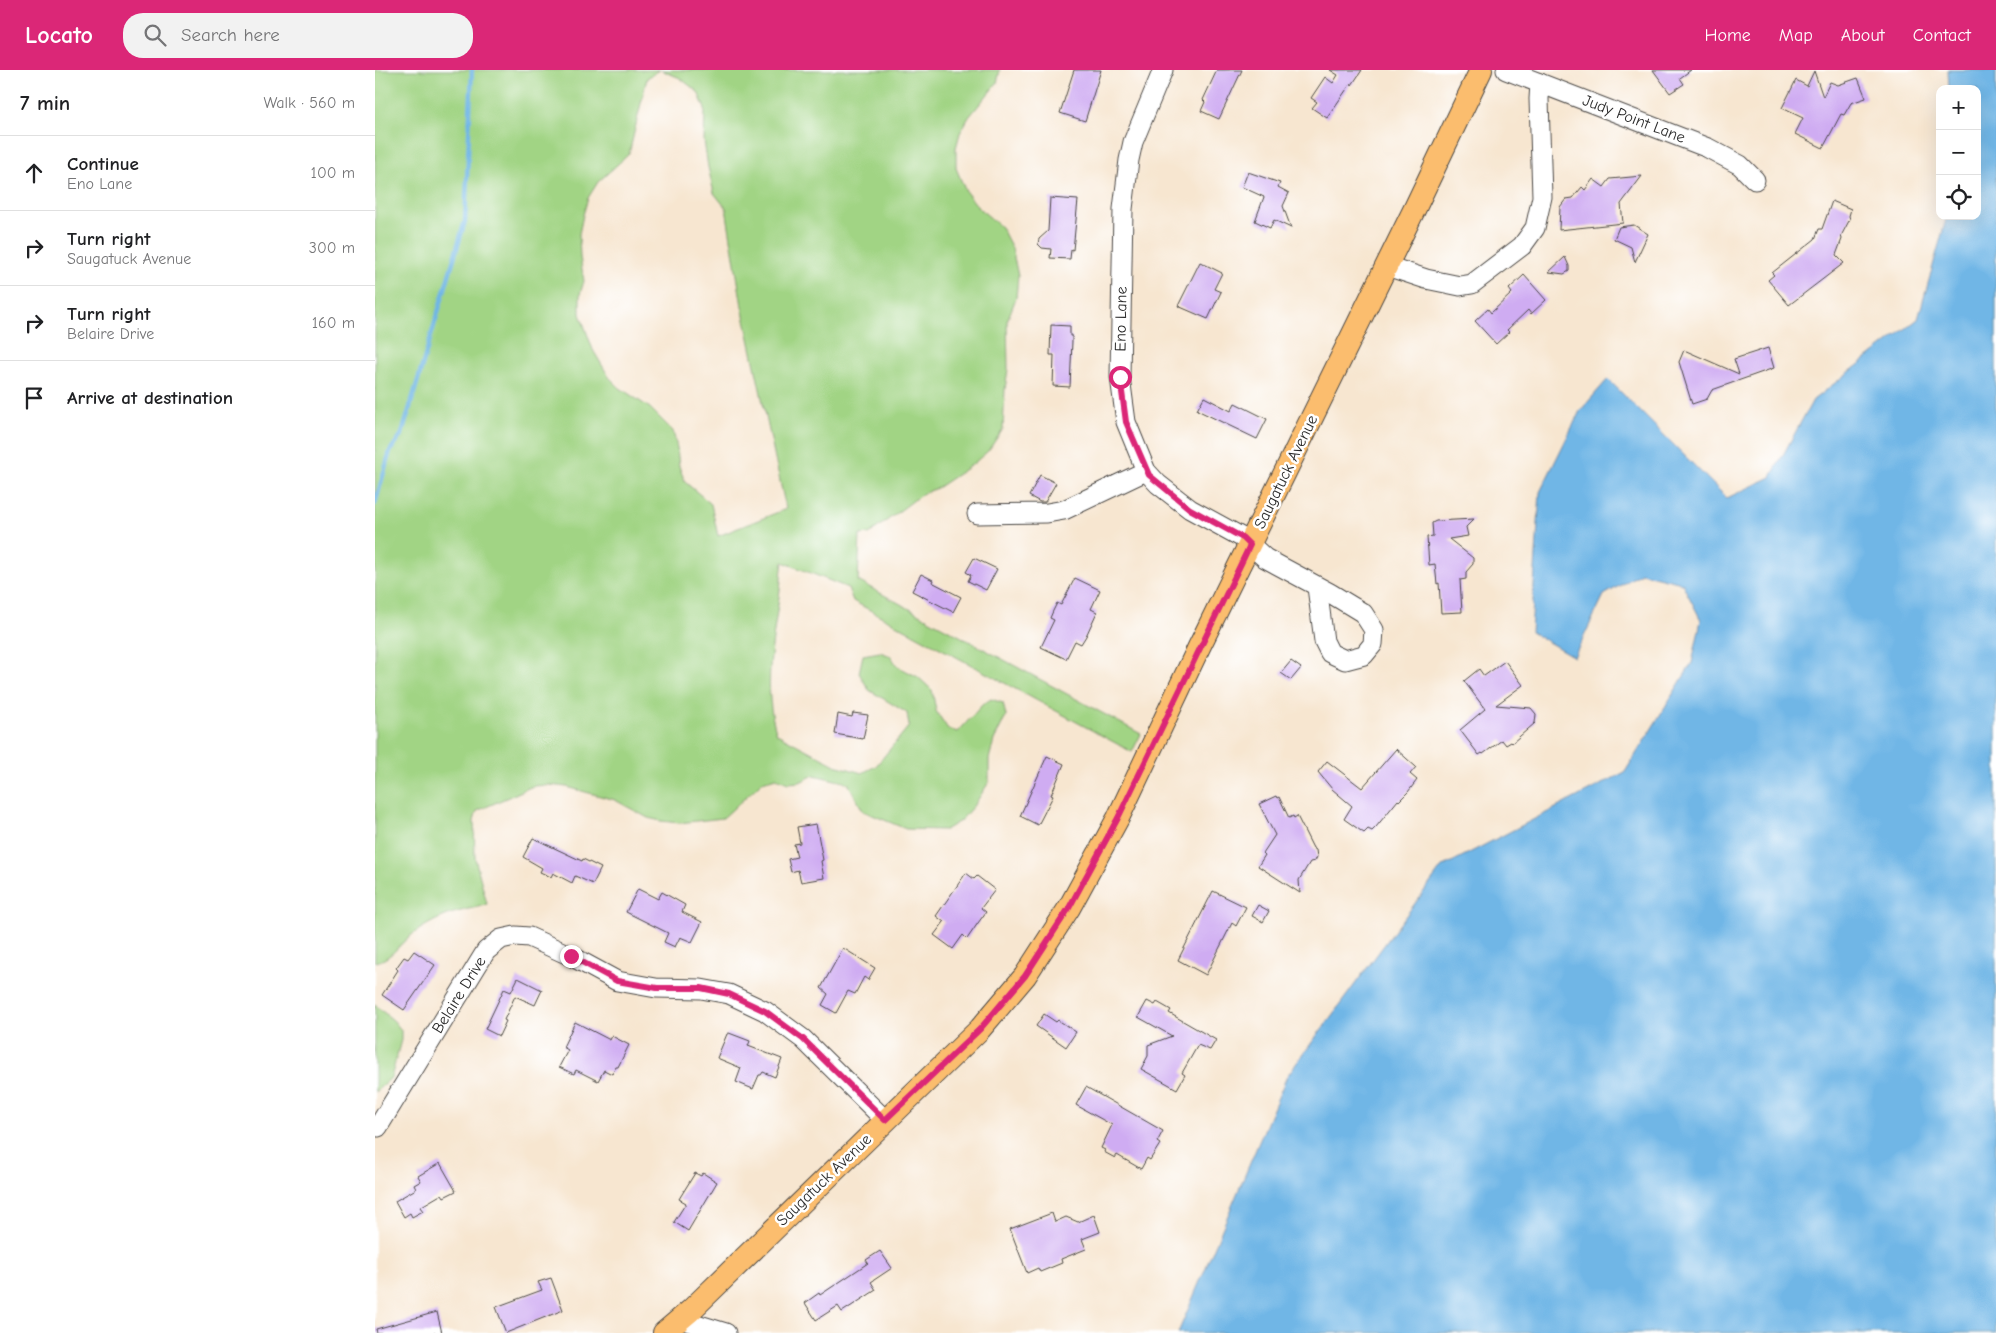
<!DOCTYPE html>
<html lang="en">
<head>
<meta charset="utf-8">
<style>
  :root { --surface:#fff; --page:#f2f2f2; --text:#202124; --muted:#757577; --line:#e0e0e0; --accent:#db2777 }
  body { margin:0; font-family:"Comic Neue",sans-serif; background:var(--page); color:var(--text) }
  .controls { position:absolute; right:15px; top:15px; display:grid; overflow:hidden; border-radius:10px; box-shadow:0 5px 20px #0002 }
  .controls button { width:45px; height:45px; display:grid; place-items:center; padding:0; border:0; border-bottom:1px solid var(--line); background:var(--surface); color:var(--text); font:25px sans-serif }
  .stop { position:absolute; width:15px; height:15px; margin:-11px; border:4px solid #db2777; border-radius:50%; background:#fff }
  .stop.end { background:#db2777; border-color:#fff; box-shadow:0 1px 5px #0008 }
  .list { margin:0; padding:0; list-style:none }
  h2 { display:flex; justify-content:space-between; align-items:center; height:65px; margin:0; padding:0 20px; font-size:21px }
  h2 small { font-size:16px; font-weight:400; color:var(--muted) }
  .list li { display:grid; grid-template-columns:32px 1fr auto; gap:15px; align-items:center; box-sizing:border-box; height:75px; padding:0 20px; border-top:1px solid var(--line) }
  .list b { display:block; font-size:19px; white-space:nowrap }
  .list p { margin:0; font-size:16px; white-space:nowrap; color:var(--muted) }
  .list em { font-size:16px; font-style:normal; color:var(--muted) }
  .icon { flex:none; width:28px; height:28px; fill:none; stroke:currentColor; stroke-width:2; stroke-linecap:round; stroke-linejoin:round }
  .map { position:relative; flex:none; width:1621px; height:1263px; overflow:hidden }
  header { display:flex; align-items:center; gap:30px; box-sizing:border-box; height:70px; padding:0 25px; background:var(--accent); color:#fff }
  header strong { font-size:24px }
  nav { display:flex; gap:28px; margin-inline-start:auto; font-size:18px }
  .search { width:350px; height:45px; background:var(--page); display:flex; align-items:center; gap:12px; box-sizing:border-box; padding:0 18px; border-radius:20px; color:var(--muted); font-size:19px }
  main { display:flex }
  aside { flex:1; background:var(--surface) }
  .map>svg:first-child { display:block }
  .green { fill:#a1d484; stroke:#668058 }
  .water { fill:#6fb6e6; stroke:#4d7088 }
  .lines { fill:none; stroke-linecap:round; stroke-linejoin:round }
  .stream { stroke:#6fb6e6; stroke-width:4.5 }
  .building { fill:#cfacf2 }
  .minor-casing { stroke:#4a4744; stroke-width:21 }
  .major-casing { stroke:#4a4744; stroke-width:24 }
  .minor { stroke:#fff; stroke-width:19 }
  .major { stroke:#fbbd6e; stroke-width:22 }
  .route { stroke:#db2777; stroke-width:6 }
  .labels { text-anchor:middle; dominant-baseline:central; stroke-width:5; stroke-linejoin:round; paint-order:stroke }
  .street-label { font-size:16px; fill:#2b2b2b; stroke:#fff }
</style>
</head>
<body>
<header>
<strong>Locato</strong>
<div class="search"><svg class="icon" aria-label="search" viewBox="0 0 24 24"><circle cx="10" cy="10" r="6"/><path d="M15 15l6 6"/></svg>Search here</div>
<nav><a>Home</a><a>Map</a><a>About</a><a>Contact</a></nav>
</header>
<main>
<aside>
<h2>7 min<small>Walk · 560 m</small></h2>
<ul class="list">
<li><svg class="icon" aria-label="ahead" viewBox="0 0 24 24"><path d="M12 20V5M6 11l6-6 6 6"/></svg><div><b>Continue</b><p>Eno Lane</p></div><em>100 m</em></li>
<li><svg class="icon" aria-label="right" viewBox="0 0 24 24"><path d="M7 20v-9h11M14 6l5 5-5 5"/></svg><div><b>Turn right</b><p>Saugatuck Avenue</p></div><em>300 m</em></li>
<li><svg class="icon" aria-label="right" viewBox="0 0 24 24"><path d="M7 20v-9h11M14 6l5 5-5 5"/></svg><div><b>Turn right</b><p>Belaire Drive</p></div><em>160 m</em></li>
<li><svg class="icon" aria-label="arrive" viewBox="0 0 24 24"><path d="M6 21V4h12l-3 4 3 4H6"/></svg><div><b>Arrive at destination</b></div></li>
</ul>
</aside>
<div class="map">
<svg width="1621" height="1263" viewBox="0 0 1621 1263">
  <rect width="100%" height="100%" fill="#fff"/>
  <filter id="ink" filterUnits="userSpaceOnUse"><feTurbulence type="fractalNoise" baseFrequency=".02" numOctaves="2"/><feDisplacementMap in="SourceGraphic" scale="10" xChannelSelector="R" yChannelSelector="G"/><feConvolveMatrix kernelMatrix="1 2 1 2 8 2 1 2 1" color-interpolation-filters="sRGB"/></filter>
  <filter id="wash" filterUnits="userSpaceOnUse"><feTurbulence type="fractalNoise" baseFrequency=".0096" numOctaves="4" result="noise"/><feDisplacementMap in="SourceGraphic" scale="20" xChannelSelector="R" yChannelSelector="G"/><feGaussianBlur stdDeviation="1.12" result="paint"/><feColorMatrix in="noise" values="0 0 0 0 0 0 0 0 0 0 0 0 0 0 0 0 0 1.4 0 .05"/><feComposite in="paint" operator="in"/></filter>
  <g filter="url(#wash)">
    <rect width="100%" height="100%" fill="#f7e6d0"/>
    <g class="green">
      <path d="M0 0H285L272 8 254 84 223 112 213 128 208 145 204 164 205 187 209 211 205 224V244L218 280 234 307 245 318 275 338 298 361 302 378 304 396 310 412 336 434 343 466 411 439 367 236 351 138 339 123 333 97 329 71 330 39 323 22 305 8 286 0H625L622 13 594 47 585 63 581 78V98L591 122 604 138 626 157 637 178 643 206 641 228 632 251 633 299 630 319 628 359 613 381 598 394 562 418 547 424 494 464 485 465 483 511 766 664 757 682 478 531 473 518 408 492C406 503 406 515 404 527 398 571 387 621 402 664L460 695 487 703 501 696 534 656 532 643 494 620 484 603 488 585 505 582 516 586 522 596 543 607 557 620 561 641 573 659 583 662 607 635 616 629 628 633 631 646 619 670 614 689V712L600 734 585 751 570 760 531 759 488 741 473 713 439 705 425 712 413 713 401 708 387 712 348 748 304 753 286 751 273 748 240 730 192 717 174 715 158 716 102 741 99 751 100 788 112 834C103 838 95 838 86 841 68 845 48 856 34 867 23 876 15 890 0 892Z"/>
      <polygon points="0,935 19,951 26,960 26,970 16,1008 0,1022"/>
    </g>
    <polygon class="water" points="1573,0 1621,0 1621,1263 803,1263 912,1006 1067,797 1250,702 1317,593 1326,550 1307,513 1266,503 1229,525 1199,587 1156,562 1165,422 1205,341 1233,309 1352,428 1396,407 1438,330 1543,249 1572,146 1602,146 1602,19 1574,19"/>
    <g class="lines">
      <polyline class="stream" points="0,434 15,381 27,364 90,151 97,0"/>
    </g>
    <g id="blocks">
      <g class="building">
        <polygon points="699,0 726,0 710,51 685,43"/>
        <polygon points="842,0 867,0 844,49 826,41 830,32 828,30"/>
        <polygon points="955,0 987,0 977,15 976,13 952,48 937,38 942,32 936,28 950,7 958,13 963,5"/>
        <polygon points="1278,0 1316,0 1305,8 1309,14 1295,23"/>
        <polygon points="1439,1 1448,27 1455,12 1463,15 1483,8 1491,28 1476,33 1469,45 1466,44 1448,78 1420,64 1428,48 1407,38 1421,10 1432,16"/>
        <polygon points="873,102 905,113 903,117 914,123 908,136 916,158 899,150 895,158 880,151 889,127 867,117"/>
        <polygon points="1267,106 1246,134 1248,153 1184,160 1185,137 1191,129 1198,128 1207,117 1210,120 1218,109 1229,117 1235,109"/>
        <polygon points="675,128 703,130 698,180 696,179 695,189 675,188 676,179 667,178 663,174 664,169 673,161"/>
        <polygon points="1457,131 1476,139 1474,146 1475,149 1466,166 1467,169 1461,185 1469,193 1414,235 1393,210 1399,205 1397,203 1440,169 1444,159 1447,159"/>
        <polygon points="1259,155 1273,164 1260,192 1256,177 1239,169 1244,157"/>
        <polygon points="1190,187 1194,196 1194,201 1189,204 1174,202"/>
        <polygon points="825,192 847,203 839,219 846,222 833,249 803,236"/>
        <polygon points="1149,205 1171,230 1156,244 1153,240 1132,260 1134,262 1121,274 1100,251 1113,239 1116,243 1137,223 1134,219"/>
        <polygon points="676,255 695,256 695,266 697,266 697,271 695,317 678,316 679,285 675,285"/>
        <polygon points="1393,278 1399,298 1337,320 1332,329 1317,334 1304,292 1309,280 1364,304 1359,289"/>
        <polygon points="829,327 856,341 860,333 892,349 882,369 822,340"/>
        <polygon points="665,405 681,413 670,432 665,432 654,426"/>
        <polygon points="1099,449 1091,457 1093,466 1074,469 1098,488 1098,494 1091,502 1091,509 1085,510 1087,542 1066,543 1064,513 1062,514 1060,494 1054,495 1052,467 1058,466 1057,453 1061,451"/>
        <polygon points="599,488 622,499 611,520 593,511 596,505 591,502"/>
        <polygon points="546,504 558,510 557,512 586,527 578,542 537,521"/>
        <polygon points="700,508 725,520 716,539 722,542 711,566 706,574 700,571 691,589 666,577 679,550 675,548 678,541 682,533 686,535"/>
        <polygon points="916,591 926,598 916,610 906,603"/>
        <polygon points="1130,591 1148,615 1121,635 1156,638 1161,644 1160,653 1137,673 1136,672 1131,675 1127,670 1108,684 1107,683 1104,685 1085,660 1110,639 1089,611 1104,599 1109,606"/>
        <polygon points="478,643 493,645 488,669 460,664 463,644 477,647"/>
        <polygon points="1021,679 1041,697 1035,704 1042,710 1033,722 1024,731 1023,730 1001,757 997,761 993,759 989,763 969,749 977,736 957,719 943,702 952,691 987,718"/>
        <polygon points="672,686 689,694 676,725 678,726 663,755 645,746"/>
        <polygon points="901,726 902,728 904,727 914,748 918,746 919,748 922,746 938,778 941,780 942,787 940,791 935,792 924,810 925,823 883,796 890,785 888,783 900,765 884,734"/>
        <polygon points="441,754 448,790 446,791 449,808 426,812 423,800 416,802 413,789 422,787 419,774 425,773 422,757"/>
        <polygon points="158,768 207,791 208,789 226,798 218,814 200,806 197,813 178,803 176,807 165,802 167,798 148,787"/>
        <polygon points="591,803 599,809 602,806 620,820 606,838 611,842 603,853 592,869 588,865 578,879 559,865 569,852 561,846"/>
        <polygon points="263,819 283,829 287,822 310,835 307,842 327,852 317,872 305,867 300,877 289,872 293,863 251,842"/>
        <polygon points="838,821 871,837 861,856 857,853 831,905 803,890"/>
        <polygon points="883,835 894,841 888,852 877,846"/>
        <polygon points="468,878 500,898 493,910 489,907 480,924 473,921 461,943 447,935 453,924 446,918"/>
        <polygon points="39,881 60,895 29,940 7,925 23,900 21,898 29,887 33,889"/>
        <polygon points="143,908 167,920 160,935 140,926 129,950 131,951 124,966 110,959 129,919 136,922"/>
        <polygon points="772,931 780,935 782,932 796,940 794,943 841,970 835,980 823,975 807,1003 810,1005 802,1019 766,999 773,986 773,975 797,966 763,947"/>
        <polygon points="669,944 681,952 683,950 701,962 691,977 661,956"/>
        <polygon points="200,952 235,970 237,966 254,975 243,997 241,997 237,1004 229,1000 223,1011 201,1000 199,1004 184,997 193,980 188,977"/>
        <polygon points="354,963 375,971 373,976 407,989 400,1007 388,1002 386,1005 384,1005 378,1019 361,1012 366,998 342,988 352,964"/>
        <polygon points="711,1017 788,1061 782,1072 785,1074 775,1090 772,1088 766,1099 742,1085 740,1088 729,1082 730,1080 726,1078 737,1055 701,1035"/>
        <polygon points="65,1093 81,1121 69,1127 67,1124 45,1137 48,1141 37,1147 35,1143 29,1147 20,1131 41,1119 39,1115 46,1111 43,1106"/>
        <polygon points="320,1103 326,1106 328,1103 342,1112 313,1161 299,1152 311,1133 304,1129"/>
        <polygon points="677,1143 680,1152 691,1147 703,1152 719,1145 725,1162 707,1169 711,1179 686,1189 687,1193 665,1202 663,1198 652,1203 635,1159"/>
        <polygon points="505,1181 517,1198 496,1212 501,1220 467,1242 463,1236 441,1250 430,1233 444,1223 445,1225 493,1193 491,1190"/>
        <polygon points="176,1208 188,1240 131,1263 121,1237 167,1220 163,1212"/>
        <polygon points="62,1242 67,1263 2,1263 1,1259"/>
      </g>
    </g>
  </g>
  <g filter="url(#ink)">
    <use href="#blocks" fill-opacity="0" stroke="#4a4744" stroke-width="1"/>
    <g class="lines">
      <g class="minor-casing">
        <g id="minor">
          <polyline points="788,0 758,72 754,90 748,139 745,307 751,352 771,401 783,414 815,439 868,468 890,488 955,523 988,543 999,560 998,574 989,585 970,590 955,583 949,571 942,517"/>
          <polyline points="1131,0 1333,78 1365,95 1380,110"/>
          <polyline points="1012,196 1051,209 1085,216 1097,214 1147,176 1160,158 1167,127 1164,29 1165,13"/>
          <polyline points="602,444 672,443 689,440 771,401"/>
          <polyline points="3,1057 111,881 126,869 140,866 154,867 196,886 242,911 281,918 326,919 354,924 390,941 428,969 510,1050"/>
          <polyline points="305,1249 351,1263"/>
        </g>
      </g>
      <g class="major-casing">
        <polyline id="major" points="289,1263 315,1241 605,959 650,906 694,838 743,748 824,577 1040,138 1106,0"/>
      </g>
      <use href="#minor" class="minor"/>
      <use href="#major" class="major"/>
    </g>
  </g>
  <g class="lines" filter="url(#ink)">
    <polyline class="route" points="196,886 242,911 282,918 326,918 354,924 390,941 428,969 510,1050 605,959 650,906 694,838 743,748 875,475 868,468 815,439 774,405 751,352 745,307"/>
  </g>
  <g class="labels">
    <g class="street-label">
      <text transform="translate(1259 49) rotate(21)">Judy Point Lane</text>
      <text transform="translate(746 249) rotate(-89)">Eno Lane</text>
      <text transform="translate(911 402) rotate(-64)">Saugatuck Avenue</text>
      <text transform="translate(84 925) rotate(-58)">Belaire Drive</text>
      <text transform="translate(449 1110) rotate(-44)">Saugatuck Avenue</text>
    </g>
  </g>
</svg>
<div class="controls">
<button>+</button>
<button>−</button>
<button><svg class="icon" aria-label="locate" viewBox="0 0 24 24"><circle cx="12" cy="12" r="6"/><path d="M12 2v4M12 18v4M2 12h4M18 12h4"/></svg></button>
</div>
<div class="stop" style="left:745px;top:307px"></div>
<div class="stop end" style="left:196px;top:886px"></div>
</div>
</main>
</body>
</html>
